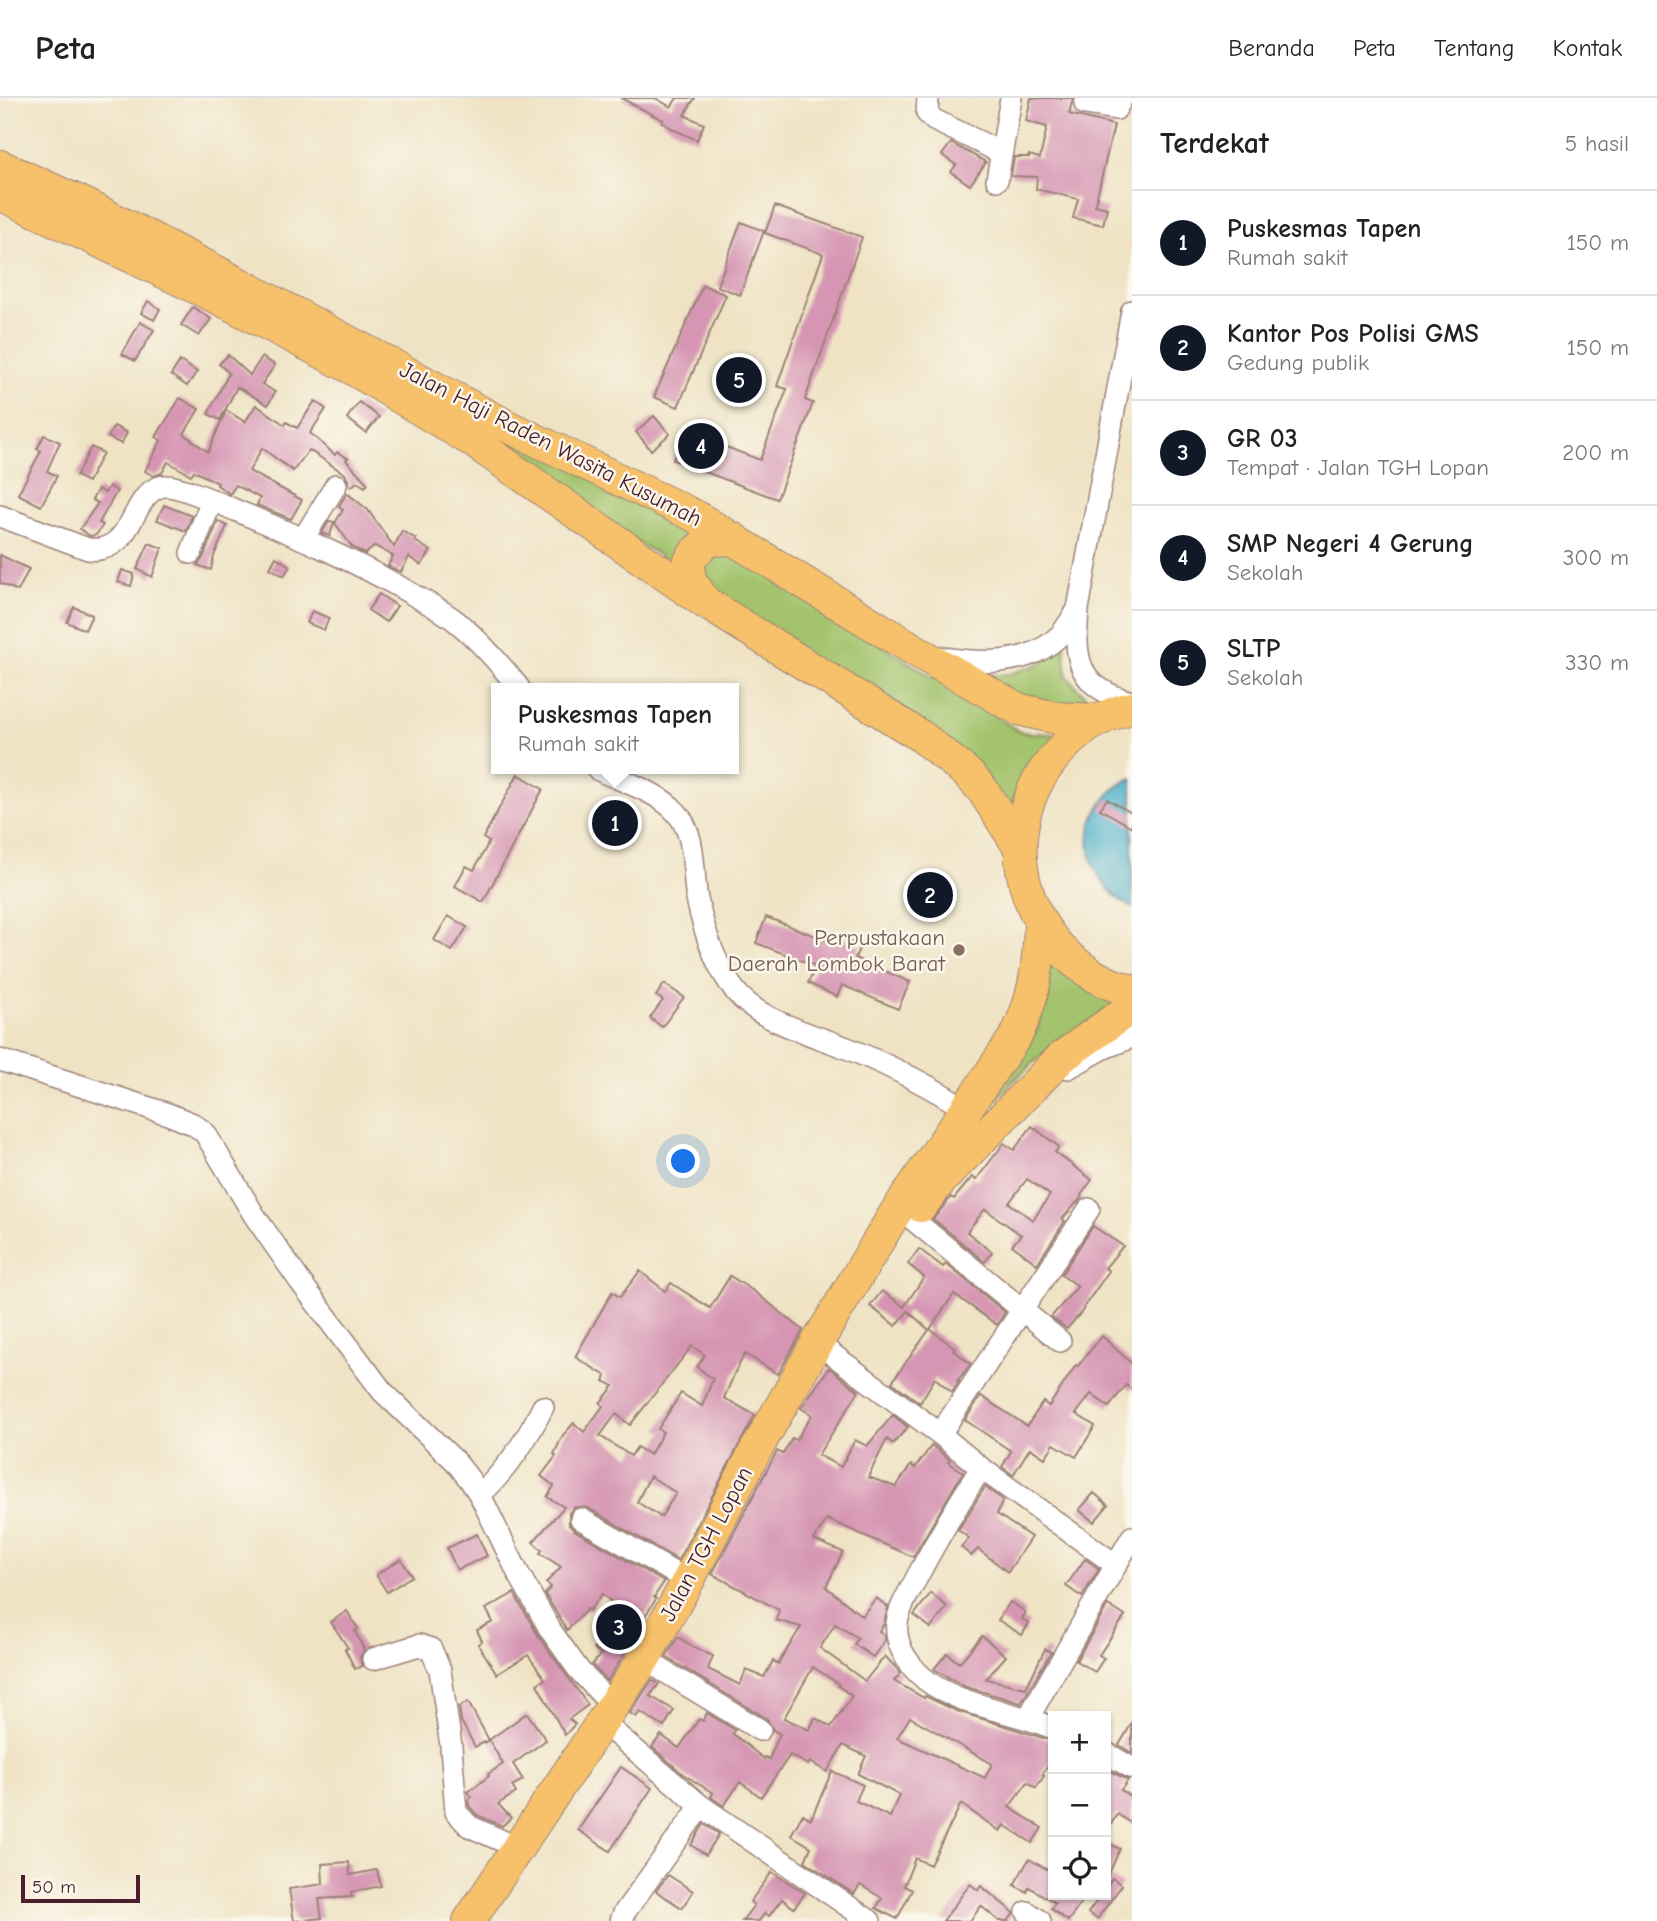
<!DOCTYPE html>
<html lang="id">
<head>
<meta charset="utf-8">
<style>
  :root { --surface:#fff; --page:#f6f6f6; --text:#222; --muted:#767676; --line:#e0e0e0; --accent:#111827 }
  body { margin:0; font-family:"Comic Neue",sans-serif; background:var(--page); color:var(--text) }
  .controls { position:absolute; right:21px; bottom:21px; display:grid; overflow:hidden; border-radius:0px; box-shadow:0 2px 5px #0004 }
  .controls button { width:63px; height:63px; display:grid; place-items:center; padding:0; border:0; border-bottom:2px solid var(--line); background:var(--surface); color:var(--text); font:35px sans-serif }
  .scale { position:absolute; left:21px; bottom:18px; width:119px; box-sizing:border-box; padding-left:7px; border:4px solid #4a1f2b; border-top:0; font-size:19px; line-height:24px; white-space:nowrap; color:#4a1f2b; -webkit-text-stroke:5px #fbf7ec; paint-order:stroke }
  .you { position:absolute; left:684px; top:1064px; width:24px; height:24px; margin:-18px; border:5px solid #fff; border-radius:50%; background:#1a73e8; box-shadow:0 0 0 10px #1a73e833 }
  .badge { display:grid; place-items:center; width:46px; height:46px; border-radius:50%; background:var(--accent); color:#fff; font-size:23px; font-weight:700 }
  .pin { position:absolute; translate:-50% -50%; border:4px solid #fff; box-shadow:0 2px 7px #0006 }
  .popup { position:absolute; left:491px; top:585px; width:248px; height:91px; box-sizing:border-box; display:grid; place-content:center; border-radius:0px; background:var(--surface); filter:drop-shadow(0 2px 5px #0005); font-size:23px; white-space:nowrap; color:var(--muted) }
  .popup b { font-size:26px; color:var(--text) }
  .popup::after { content:''; position:absolute; left:50%; top:100%; margin-left:-14px; border:14px solid transparent; border-top-color:var(--surface) }
  .list { margin:0; padding:0; list-style:none }
  h2 { display:flex; justify-content:space-between; align-items:center; height:91px; margin:0; padding:0 28px; font-size:30px }
  h2 small { font-size:23px; font-weight:400; color:var(--muted) }
  .list li { display:grid; grid-template-columns:46px 1fr auto; gap:21px; align-items:center; box-sizing:border-box; height:105px; padding:0 28px; border-top:2px solid var(--line) }
  .list b { display:block; font-size:26px; white-space:nowrap }
  .list p { margin:0; font-size:23px; white-space:nowrap; color:var(--muted) }
  .list em { font-size:23px; font-style:normal; color:var(--muted) }
  .icon { flex:none; width:38px; height:38px; fill:none; stroke:currentColor; stroke-width:2; stroke-linecap:round; stroke-linejoin:round }
  .map { position:relative; flex:none; width:1132px; height:1823px; overflow:hidden }
  header { display:flex; align-items:center; gap:42px; box-sizing:border-box; height:98px; padding:0 35px; background:var(--surface); border-bottom:2px solid var(--line) }
  header strong { font-size:33px }
  nav { display:flex; gap:38px; margin-inline-start:auto; font-size:24px }
  main { display:flex }
  aside { flex:1; background:var(--surface) }
  .map>svg:first-child { display:block }
  .green { fill:#a3c36c; stroke:#76714c; stroke-width:2 }
  .water { fill:#4bb0cb; stroke:#4a687b; stroke-width:2 }
  .building { fill:#d696b3; fill-rule:evenodd }
  .lines { fill:none; stroke-linecap:round; stroke-linejoin:round }
  .minor-casing { stroke:#9c8178; stroke-width:24 }
  .highway-casing { stroke:#9c8178; stroke-width:34 }
  .minor { stroke:#fff; stroke-width:21 }
  .highway { stroke:#f6c16b; stroke-width:32 }
  .education-dot { fill:#8d6e63; stroke:#fbf7ec; stroke-width:2.5 }
  .labels { text-anchor:middle; dominant-baseline:central; stroke-width:5; stroke-linejoin:round; paint-order:stroke }
  .street-label { font-size:23px; fill:#4a1f2b; stroke:#fbf7ec }
  .education-label { font-size:23px; fill:#785e54; stroke:#fbf7ec; text-anchor:end }
</style>
</head>
<body>
<header>
<strong>Peta</strong>
<nav><a>Beranda</a><a>Peta</a><a>Tentang</a><a>Kontak</a></nav>
</header>
<main>
<div class="map">
<svg width="1132" height="1823" viewBox="0 0 1132 1823">
  <rect width="100%" height="100%" fill="#fbf7ec"/>
  <filter id="ink" filterUnits="userSpaceOnUse"><feTurbulence type="fractalNoise" baseFrequency=".0143" numOctaves="2"/><feDisplacementMap in="SourceGraphic" scale="14" xChannelSelector="R" yChannelSelector="G"/><feConvolveMatrix kernelMatrix="1 2 1 2 8 2 1 2 1" color-interpolation-filters="sRGB"/></filter>
  <filter id="wash" filterUnits="userSpaceOnUse"><feTurbulence type="fractalNoise" baseFrequency=".00686" numOctaves="4" result="noise"/><feDisplacementMap in="SourceGraphic" scale="28" xChannelSelector="R" yChannelSelector="G"/><feGaussianBlur stdDeviation="1.57" result="paint"/><feColorMatrix in="noise" values="0 0 0 0 0 0 0 0 0 0 0 0 0 0 0 0 0 1.4 0 .05"/><feComposite in="paint" operator="in"/></filter>
  <g filter="url(#wash)">
    <rect width="100%" height="100%" fill="#efe3c4"/>
    <g class="green">
      <polygon points="92,120 707,428 677,468"/>
      <polygon points="722,447 1020,634 1061,637 1025,667 1011,709 696,487 702,452"/>
      <polygon points="1064,543 1067,578 1093,607 1043,618 974,579 1009,576 1040,566"/>
      <path d="M1044 851C1070 880 1084 892 1122 902L1052 948 1009 987 942 1066 1038 931Z"/>
    </g>
    <path class="water" d="M1132 680V810C1094 789 1074 741 1103 704 1110 694 1120 685 1132 680Z"/>
    <g id="blocks">
      <g class="building">
        <polygon points="621,0 655,0 671,9 677,0 695,0 684,17 704,26 697,42 675,32 662,24 663,22"/>
        <polygon points="1031,0 1073,0 1069,16 1114,27 1095,107 1107,110 1103,127 1073,120 1078,101 1036,91 1037,79 1011,78 1014,59 1029,59 1029,57 1040,60 1047,29 1026,23"/>
        <polygon points="951,45 986,64 970,87 951,74 956,67 942,57"/>
        <polygon points="775,108 862,139 805,302 813,305 777,401 673,362 684,333 760,362 787,291 777,288 823,156 765,135"/>
        <polygon points="741,124 764,133 740,197 717,188"/>
        <polygon points="703,187 726,197 678,309 654,299"/>
        <polygon points="148,203 160,211 154,222 141,215"/>
        <polygon points="193,209 211,221 199,238 181,227"/>
        <polygon points="140,224 154,232 135,263 122,256"/>
        <polygon points="228,257 250,277 262,259 275,267 262,286 275,294 268,307 237,289 220,322 208,316 229,275 219,266"/>
        <polygon points="180,263 197,274 187,288 171,277"/>
        <polygon points="180,300 199,311 184,336 208,354 226,312 245,324 256,307 285,327 286,324 297,330 315,303 326,311 310,335 335,357 337,354 348,360 346,362 368,386 365,389 357,384 351,389 345,376 309,352 293,373 262,350 249,373 302,402 291,421 257,407 260,400 236,387 230,396 217,387 218,385 194,373 191,377 168,364 162,375 154,378 145,373 161,342 156,339"/>
        <polygon points="359,304 379,319 366,335 347,320"/>
        <polygon points="654,318 670,336 651,352 636,334"/>
        <polygon points="114,328 127,335 121,346 108,339"/>
        <polygon points="44,337 60,344 47,373 57,378 41,408 18,396 41,353 37,351"/>
        <polygon points="91,349 103,355 88,384 76,378"/>
        <polygon points="109,388 117,393 99,425 103,427 96,437 90,438 80,431 98,405 92,402 98,391 105,395"/>
        <polygon points="347,395 368,412 394,449 402,433 416,441 415,443 431,453 421,467 409,459 401,474 388,468 393,458 375,448 365,456 352,449 335,425 343,412 339,408"/>
        <polygon points="164,407 192,418 186,433 157,422"/>
        <polygon points="218,423 227,428 214,458 211,472 197,467 203,460"/>
        <polygon points="329,423 334,424 330,438 322,435"/>
        <polygon points="149,445 162,450 152,479 137,471"/>
        <polygon points="0,457 29,471 18,493 0,485"/>
        <polygon points="276,459 290,468 284,478 270,470"/>
        <polygon points="122,472 134,476 131,488 118,484"/>
        <polygon points="379,496 397,508 386,524 368,512"/>
        <polygon points="74,509 92,517 85,532 67,524"/>
        <polygon points="312,513 329,520 324,532 307,525"/>
        <polygon points="518,676 543,691 483,804 455,788 466,768 474,772 489,744 483,740"/>
        <polygon points="1107,701 1132,715 1132,729 1100,711"/>
        <polygon points="604,704 638,722 626,745 591,728"/>
        <polygon points="448,818 467,829 452,853 434,842"/>
        <polygon points="766,819 828,843 831,835 860,848 855,860 910,884 898,911 842,887 837,899 808,885 816,868 756,845"/>
        <polygon points="664,886 684,899 662,929 650,920 663,902 656,898"/>
        <path d="M1032 1028 1059 1049 1055 1054 1092 1082 1081 1097 1082 1099 1062 1121 1065 1123 1037 1166 1012 1147 1021 1137 985 1111 967 1134 992 1154 985 1164 933 1121 951 1099 954 1101 972 1079 976 1082 1004 1045 1014 1052ZM1027 1081 1050 1097 1033 1122 1009 1105Z"/>
        <polygon points="1093,1128 1123,1148 1105,1170 1109,1173 1083,1210 1084,1211 1067,1231 1051,1219 1078,1188 1061,1177"/>
        <polygon points="919,1151 943,1169 946,1166 1005,1214 997,1227 954,1196 930,1231 955,1250 953,1252 971,1266 957,1283 959,1284 952,1294 935,1280 920,1305 892,1284 929,1232 908,1213 896,1228 870,1208 882,1193 904,1209 924,1179 908,1166"/>
        <path d="M640 1173 665 1193 671 1185 710 1210 730 1178 755 1194 803 1232 778 1276 745 1256 735 1274 724 1300 755 1317 678 1462 588 1410 575 1409 569 1415V1427L574 1432 664 1484 654 1499 656 1501 626 1547 629 1550 628 1551 607 1583 592 1567 601 1556 594 1551 621 1512 602 1496 589 1513 587 1511 567 1532 545 1496 551 1489 546 1485 561 1469 540 1455 542 1452 533 1444 564 1409 547 1399 554 1388 541 1378 556 1358 554 1356 563 1337 574 1325 584 1334 603 1308 600 1305 614 1288 604 1283 606 1278 575 1259 612 1194 620 1199ZM692 1248 705 1257 697 1269 713 1281 702 1308 681 1295 658 1331 663 1334 650 1357 637 1349 631 1358 600 1338 616 1316 630 1327ZM650 1378 676 1395 661 1419 637 1404Z"/>
        <polygon points="1102,1238 1132,1266 1132,1292 1126,1287 1109,1309 1091,1296 1076,1316 1095,1328 1076,1359 1054,1346 1045,1360 1030,1350 1013,1377 1002,1369 1011,1353 965,1322 981,1298 1027,1328 1043,1304 1049,1308 1076,1267 1078,1268"/>
        <path d="M829 1270 859 1293 818 1357 841 1369 855 1342 867 1348 893 1317 908 1329 893 1346 887 1341 868 1379 896 1389 911 1367 915 1370 932 1347 950 1362 948 1364 963 1374 913 1459 827 1421 814 1442 843 1454 826 1489 862 1518 876 1500 888 1509 884 1526 879 1533 884 1536 885 1542 873 1559 854 1546 858 1540 835 1526 820 1550 865 1583 885 1558 901 1575 894 1583 924 1600 925 1598 957 1613 1053 1643V1660L1042 1677 1044 1678 1036 1690 1028 1684 1009 1709 1042 1730 1032 1745 1004 1727 1000 1733 961 1706 930 1767 915 1760 904 1788 912 1792 897 1821 876 1810 882 1800 860 1787 854 1796 805 1763 811 1749 791 1737 803 1716 811 1721 832 1673 863 1687 856 1703 890 1719 899 1697 858 1676 866 1658 843 1647 827 1674 810 1664 808 1667 790 1657 761 1699 740 1684 724 1708 711 1699 713 1695 683 1676 652 1649 661 1637 679 1650 699 1621 703 1623 707 1615 735 1632 733 1636 764 1661 765 1659 769 1661 780 1636 773 1632 767 1621 666 1559 678 1539 695 1550 713 1558 708 1571 740 1587 746 1572 764 1579 773 1563 778 1566 801 1529 776 1522 779 1512 712 1476 777 1353 783 1356 792 1340 796 1342 812 1317 801 1310ZM813 1569 839 1586 838 1588 852 1598 831 1629 815 1620 809 1632 784 1620ZM910 1619 992 1666 985 1680 897 1640Z"/>
        <polygon points="985,1389 1003,1402 997,1416 1031,1439 1008,1474 978,1451 971,1458 961,1449 969,1440 958,1432"/>
        <polygon points="1094,1395 1108,1407 1094,1424 1079,1412"/>
        <polygon points="477,1436 487,1458 457,1472 447,1450"/>
        <polygon points="401,1461 412,1478 387,1494 376,1477"/>
        <polygon points="1085,1461 1099,1471 1082,1499 1066,1488"/>
        <polygon points="514,1495 539,1539 588,1607 569,1621 575,1626 565,1637 537,1586 545,1581 528,1557 497,1576 478,1546 482,1543 477,1532 493,1524 486,1511"/>
        <polygon points="931,1495 947,1509 931,1530 914,1517"/>
        <polygon points="1010,1504 1026,1514 1022,1521 1029,1525 1022,1537 998,1522"/>
        <polygon points="1108,1507 1125,1518 1099,1557 1104,1560 1095,1574 1076,1563"/>
        <polygon points="347,1513 358,1531 355,1533 364,1552 360,1559 362,1568 355,1571 345,1551 348,1550 331,1524"/>
        <polygon points="982,1538 1006,1558 986,1581 1026,1590 1045,1551 1051,1554 1021,1605 966,1589 934,1571 947,1555 959,1565"/>
        <polygon points="652,1582 659,1586 650,1598 674,1612 664,1629 640,1614 636,1619 630,1615"/>
        <polygon points="468,1604 489,1642 475,1649 461,1623 459,1609"/>
        <polygon points="527,1615 546,1642 513,1666 523,1682 512,1688 516,1695 498,1706 511,1720 502,1728 477,1717 469,1708 468,1702 472,1699 468,1694 489,1678 488,1676 503,1666 489,1642"/>
        <polygon points="1132,1625 1132,1655 1119,1647"/>
        <polygon points="621,1669 652,1690 610,1753 578,1732"/>
        <polygon points="1110,1673 1128,1682 1121,1692 1132,1700 1132,1726 1117,1716 1106,1735 1106,1680"/>
        <polygon points="704,1726 719,1736 706,1757 691,1747"/>
        <polygon points="1106,1744 1120,1751 1106,1782"/>
        <polygon points="1029,1761 1053,1775 1053,1797 1087,1797 1068,1823 1051,1811 1055,1805 1029,1789 1027,1794 1014,1787"/>
        <polygon points="349,1764 350,1777 377,1772 381,1788 351,1794 352,1799 319,1801 322,1820 294,1823 289,1791 323,1786 322,1766"/>
        <polygon points="772,1774 805,1795 794,1810 782,1801 769,1818 765,1815 759,1823 742,1823 754,1807 750,1804"/>
        <polygon points="668,1777 693,1793 682,1810 656,1793"/>
        <polygon points="1112,1780 1122,1787 1097,1821 1088,1815 1101,1797 1106,1797 1106,1790"/>
        <polygon points="970,1786 978,1792 981,1788 1014,1815 1008,1823 999,1823 981,1808 970,1823 943,1823"/>
      </g>
    </g>
  </g>
  <g filter="url(#ink)">
    <use href="#blocks" fill-opacity="0" stroke="#9c8178" stroke-width="2"/>
    <g class="lines">
      <g class="minor-casing">
        <g id="minor">
          <polyline points="928,0 927,15 934,22 1000,54"/>
          <polyline points="1085,6 1116,11 1122,0"/>
          <polyline points="997,82 1011,0"/>
          <path d="M1132 213 1078 511C1074 562 1077 590 1132 604"/>
          <path d="M0 418 88 451C136 457 130 392 164 388 179 387 219 405 235 412 295 437 356 463 412 496 427 505 444 513 457 524 480 543 501 567 519 590"/>
          <polyline points="303,441 336,387"/>
          <polyline points="191,455 212,402"/>
          <path d="M940 559C981 566 1030 569 1061 536 1067 529 1072 520 1077 513"/>
          <path d="M597 671C623 684 657 693 676 714 697 737 692 773 697 801 704 833 715 868 736 894 761 925 817 937 854 953 892 969 931 988 967 1012"/>
          <polyline points="0,962 168,1016 193,1026 205,1035 254,1117 299,1182 382,1293 455,1363 470,1382 480,1397 517,1473 551,1533 578,1571 613,1609"/>
          <polyline points="1068,970 1104,950 1132,939"/>
          <polyline points="911,1120 1060,1243"/>
          <polyline points="817,1245 940,1336 981,1370 1116,1467"/>
          <polyline points="940,1336 1089,1111"/>
          <path d="M981 1370C958 1406 936 1443 916 1481 909 1495 899 1509 897 1525 894 1550 913 1574 933 1587 968 1609 1015 1614 1053 1630"/>
          <path d="M480 1397C508 1370 526 1343 543 1309"/>
          <polyline points="581,1421 688,1483"/>
          <polyline points="373,1561 419,1547 431,1551 440,1572 451,1648 456,1714 469,1728 516,1749"/>
          <polyline points="644,1561 760,1632"/>
          <polyline points="1028,1620 1132,1439"/>
          <polyline points="602,1624 701,1708 870,1823"/>
          <polyline points="1106,1655 1132,1670"/>
          <polyline points="1027,1814 1040,1823"/>
          <polyline points="621,1823 624,1815 701,1708"/>
        </g>
      </g>
      <g class="highway-casing">
        <g id="highway">
          <polyline points="0,68 82,105 215,173 509,329 695,418 923,557 1018,611 1056,620 1098,622"/>
          <polyline points="0,96 220,201 348,268 471,342 706,505 922,639 967,675 982,691 1020,750"/>
          <polyline points="705,504 689,481 689,464 696,453 710,442 734,441"/>
          <path d="M1132 610C1100 617 1073 636 1053 661 985 744 1030 866 1132 893"/>
          <polyline points="921,1108 942,1081 1062,959 1132,909"/>
          <path d="M469 1823 644 1561 688 1483 752 1359 817 1245 894 1117 1017 936C1035 898 1039 867 1040 825"/>
        </g>
      </g>
      <use href="#minor" class="minor"/>
      <use href="#highway" class="highway"/>
    </g>
  </g>
  <circle class="education-dot" cx="959" cy="852" r="7"/>
  <g class="labels">
    <g class="street-label">
      <text transform="translate(551 346) rotate(27)">Jalan Haji Raden Wasita Kusumah</text>
      <text transform="translate(706 1446) rotate(-62)">Jalan TGH Lopan</text>
    </g>
    <g class="education-label">
      <text x="945" y="839">Perpustakaan<tspan x="945" dy="26">Daerah Lombok Barat</tspan></text>
    </g>
  </g>
</svg>
<div class="controls">
<button>+</button>
<button>−</button>
<button><svg class="icon" aria-label="locate" viewBox="0 0 24 24"><circle cx="12" cy="12" r="6"/><path d="M12 2v4M12 18v4M2 12h4M18 12h4"/></svg></button>
</div>
<div class="scale">50 m</div>
<div class="you"></div>
<div class="pin badge" style="left:615px;top:725px">1</div>
<div class="popup"><b>Puskesmas Tapen</b>Rumah sakit</div>
<div class="pin badge" style="left:930px;top:797px">2</div>
<div class="pin badge" style="left:619px;top:1529px">3</div>
<div class="pin badge" style="left:701px;top:348px">4</div>
<div class="pin badge" style="left:739px;top:282px">5</div>
</div>
<aside>
<h2>Terdekat<small>5 hasil</small></h2>
<ul class="list">
<li><span class="badge">1</span><div><b>Puskesmas Tapen</b><p>Rumah sakit</p></div><em>150 m</em></li>
<li><span class="badge">2</span><div><b>Kantor Pos Polisi GMS</b><p>Gedung publik</p></div><em>150 m</em></li>
<li><span class="badge">3</span><div><b>GR 03</b><p>Tempat · Jalan TGH Lopan</p></div><em>200 m</em></li>
<li><span class="badge">4</span><div><b>SMP Negeri 4 Gerung</b><p>Sekolah</p></div><em>300 m</em></li>
<li><span class="badge">5</span><div><b>SLTP</b><p>Sekolah</p></div><em>330 m</em></li>
</ul>
</aside>
</main>
</body>
</html>
